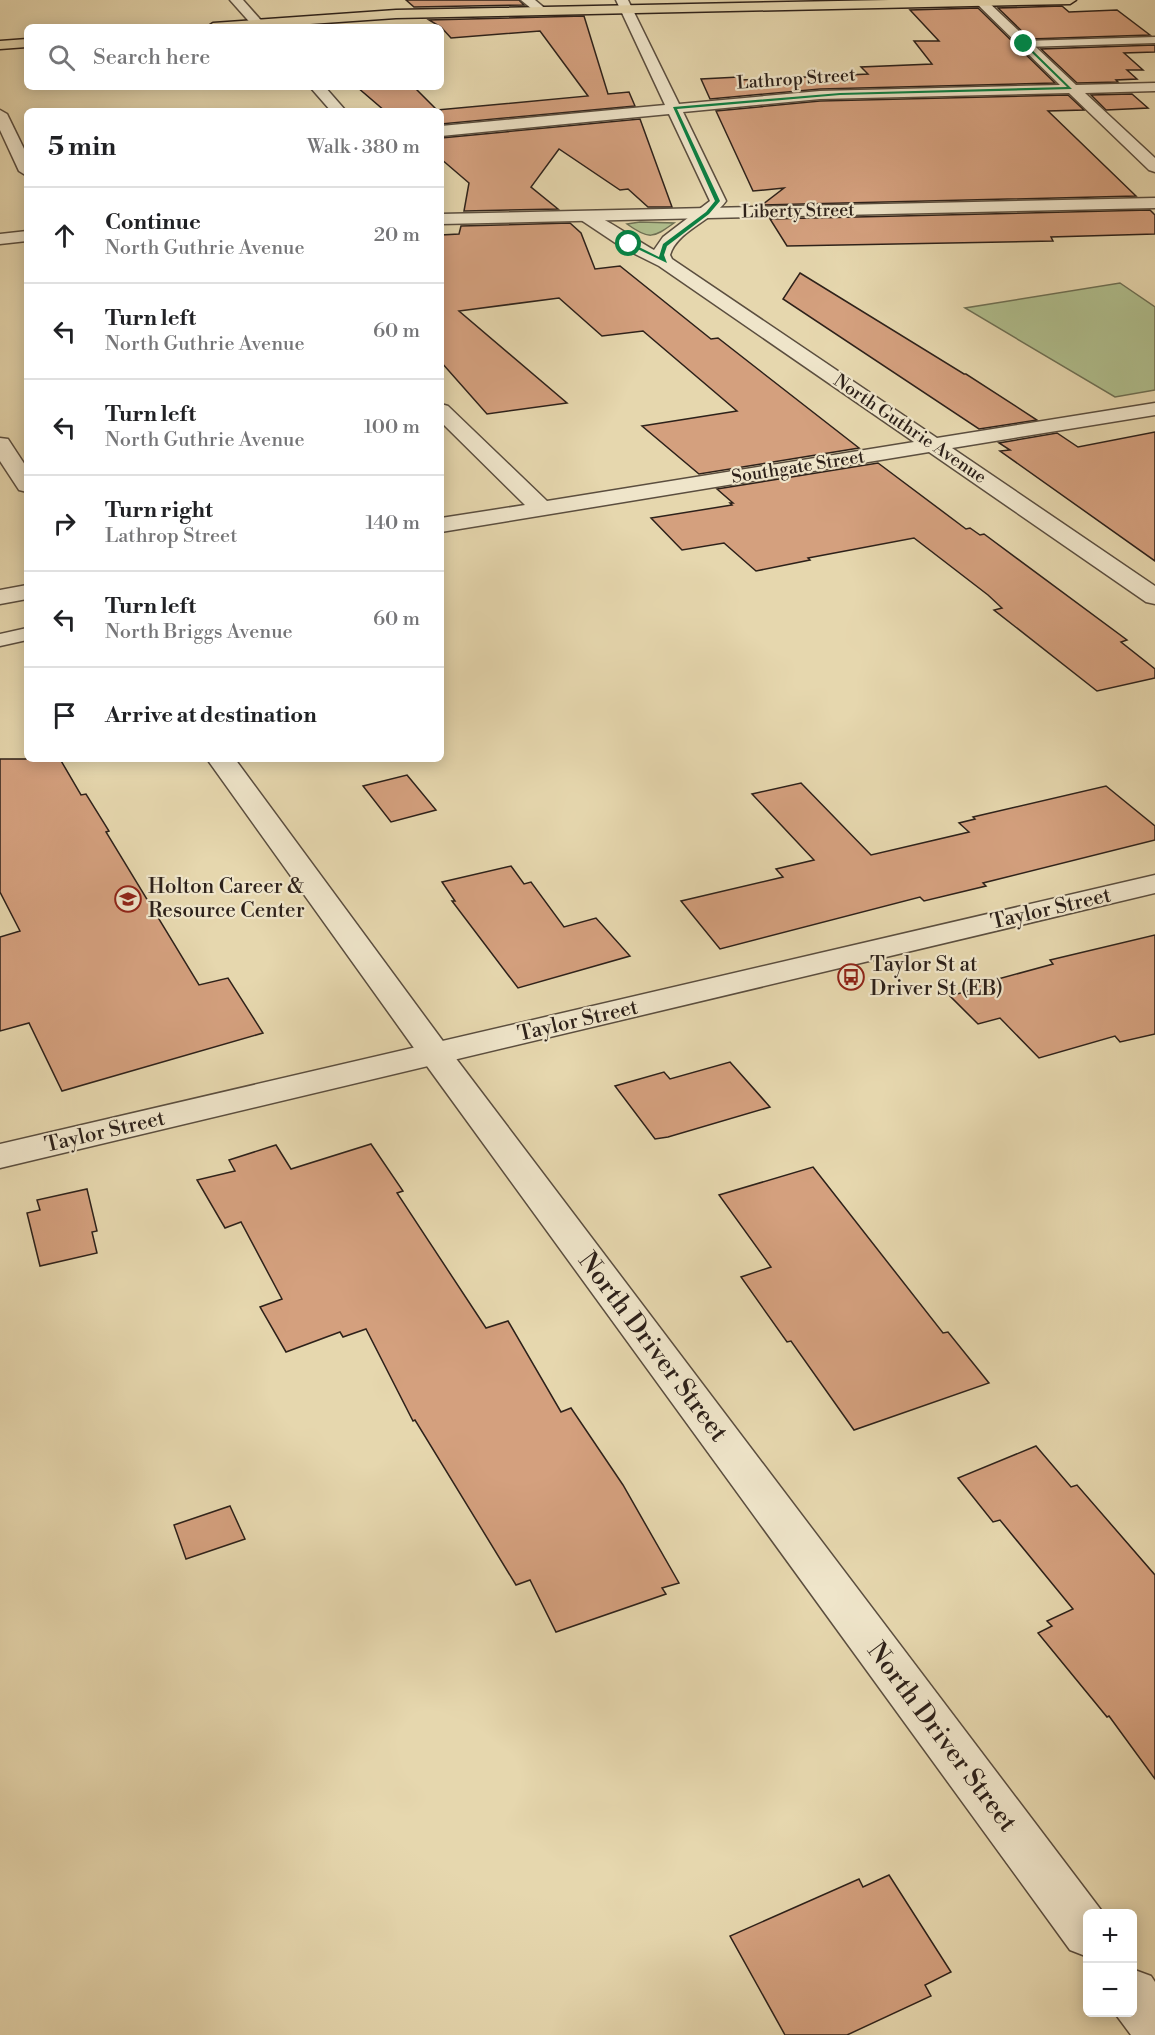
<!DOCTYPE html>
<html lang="en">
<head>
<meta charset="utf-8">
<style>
  :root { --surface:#fff; --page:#f2f2f2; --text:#202124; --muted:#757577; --line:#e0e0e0 }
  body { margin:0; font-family:"Libre Bodoni",serif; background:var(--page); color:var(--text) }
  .controls { position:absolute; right:18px; bottom:18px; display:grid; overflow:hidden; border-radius:9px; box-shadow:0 3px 15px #0003 }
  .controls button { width:54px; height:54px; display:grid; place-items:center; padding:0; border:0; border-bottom:2px solid var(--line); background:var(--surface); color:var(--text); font:30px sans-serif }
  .stop { position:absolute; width:18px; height:18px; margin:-14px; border:4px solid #0b8043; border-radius:50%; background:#fff }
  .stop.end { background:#0b8043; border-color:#fff; box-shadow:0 2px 6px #0008 }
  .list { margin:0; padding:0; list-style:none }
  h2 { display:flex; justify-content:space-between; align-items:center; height:78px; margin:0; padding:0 24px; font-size:26px }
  h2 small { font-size:20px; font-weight:400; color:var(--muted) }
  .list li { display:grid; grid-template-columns:39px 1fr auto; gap:18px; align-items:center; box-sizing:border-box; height:96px; padding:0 24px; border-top:2px solid var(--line) }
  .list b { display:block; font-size:22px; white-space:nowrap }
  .list p { margin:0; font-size:20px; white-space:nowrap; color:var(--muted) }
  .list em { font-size:20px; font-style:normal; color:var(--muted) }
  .icon { flex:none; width:33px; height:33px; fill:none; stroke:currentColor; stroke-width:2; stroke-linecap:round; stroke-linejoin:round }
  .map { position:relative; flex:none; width:1155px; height:2035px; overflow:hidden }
  .search { position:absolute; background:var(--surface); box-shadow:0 3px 15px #0003; left:24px; top:24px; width:420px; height:66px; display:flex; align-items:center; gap:15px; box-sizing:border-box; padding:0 21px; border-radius:9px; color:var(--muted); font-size:22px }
  .panel { position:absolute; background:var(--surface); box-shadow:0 3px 15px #0003; left:24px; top:108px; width:420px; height:654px; border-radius:9px }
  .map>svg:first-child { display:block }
  .green { fill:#b0bf8e; stroke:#6e7054; stroke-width:1.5 }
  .building { fill:#d4a07e; stroke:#2d211a; stroke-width:1.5 }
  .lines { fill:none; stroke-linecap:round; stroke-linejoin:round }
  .service-casing { stroke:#5b4e3f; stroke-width:3 }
  .minor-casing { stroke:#5b4e3f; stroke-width:3 }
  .tertiary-casing { stroke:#5b4e3f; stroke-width:3 }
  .primary-casing { stroke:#2d211a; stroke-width:3 }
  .service { fill:#efe5ca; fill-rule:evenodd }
  .minor { fill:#efe5ca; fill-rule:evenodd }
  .tertiary { fill:#efe5ca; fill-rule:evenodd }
  .primary { fill:#e6d7ae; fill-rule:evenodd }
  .route { fill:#0b8043 }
  .labels { text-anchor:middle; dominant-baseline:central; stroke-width:4.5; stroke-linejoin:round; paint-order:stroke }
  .far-street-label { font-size:18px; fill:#2d211a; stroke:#efe5ca }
  .poi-label { font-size:21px; fill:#2d211a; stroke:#efe5ca; text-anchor:start }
  .street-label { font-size:21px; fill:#2d211a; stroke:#efe5ca }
  .near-street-label { font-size:26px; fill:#2d211a; stroke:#efe5ca }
</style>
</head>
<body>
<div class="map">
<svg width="1155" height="2035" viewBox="0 0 1155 2035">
  <rect width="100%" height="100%" fill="#e6d7ae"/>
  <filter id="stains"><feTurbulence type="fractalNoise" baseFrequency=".00333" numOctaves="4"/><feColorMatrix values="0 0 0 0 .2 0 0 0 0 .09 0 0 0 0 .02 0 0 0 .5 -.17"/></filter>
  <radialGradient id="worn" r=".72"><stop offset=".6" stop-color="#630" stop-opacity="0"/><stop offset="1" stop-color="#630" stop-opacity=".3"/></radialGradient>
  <g class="green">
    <path d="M640 222 674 223C653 238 649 240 627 224Z"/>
    <polygon points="1120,283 1155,307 1155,390 1115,397 965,308"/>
  </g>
  <g class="building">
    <polygon points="406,0 519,0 524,5 414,7"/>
    <polygon points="1062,6 1069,12 1117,10 1150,35 1030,39 998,8"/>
    <polygon points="978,8 1055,83 820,89 710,99 701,79 739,77 741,80 868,74 861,67 932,64 914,41 939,41 910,10"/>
    <polygon points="584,16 608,94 629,92 635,106 441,124 441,111 385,111 357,87 414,87 437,110 588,96 540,31 451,38 441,27 429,20"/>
    <polygon points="1155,45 1155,52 1124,53 1143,70 1127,70 1137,79 1116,80 1118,82 1077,83 1041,49"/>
    <polygon points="1132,94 1148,108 1106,110 1091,95"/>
    <polygon points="1068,95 1084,110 1048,111 1136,196 762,205 784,188 753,191 716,111 820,101"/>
    <polygon points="640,119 672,207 648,207 628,189 620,190 559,149 531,187 558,209 464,211 469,183 441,159 441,138"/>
    <polygon points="1150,210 1155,215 1155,234 1051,237 1053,241 787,246 770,219"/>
    <polygon points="570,223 581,233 595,269 620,266 711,339 718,338 859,448 699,474 642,426 737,411 643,331 602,336 559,298 459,311 567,403 487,414 441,362 441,235 459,234 461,226"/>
    <polygon points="800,273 964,374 966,374 1037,420 979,429 783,299"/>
    <polygon points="1155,432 1155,561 1000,451 1010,450 999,443 1057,433 1078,447"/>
    <polygon points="878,463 966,529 970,528 980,535 984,534 1127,640 1121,642 1155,669 1155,678 1097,691 994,610 1002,608 988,595 914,538 808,558 810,560 756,571 724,543 682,550 651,518 732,505 730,503 733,503 717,489"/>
    <polygon points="0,759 60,759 81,795 86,794 109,831 106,832 199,985 228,978 263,1033 62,1091 29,1023 0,1031 0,937 20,931 0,892"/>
    <polygon points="407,775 436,810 391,822 363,786"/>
    <polygon points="801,783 871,855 969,832 959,823 975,819 973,817 1106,786 1155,826 1155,840 983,883 986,886 924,901 920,897 720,949 681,901 783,877 776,869 814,860 752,794"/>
    <polygon points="511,866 524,884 531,882 564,927 596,918 630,956 518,988 452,901 455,901 442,882"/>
    <polygon points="1155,935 1155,1034 1120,1042 1115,1036 1039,1058 1000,1018 978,1024 950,996 971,990 969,987 1053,964 1050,960"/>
    <polygon points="730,1062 770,1107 668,1137 655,1139 615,1086 664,1072 670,1079"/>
    <polygon points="371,1144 403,1191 397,1193 486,1328 508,1321 561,1412 571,1408 623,1485 679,1583 662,1588 666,1594 556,1632 530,1580 516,1585 415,1420 413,1421 366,1329 343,1337 340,1332 286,1352 260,1307 282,1299 241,1222 225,1228 197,1180 235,1171 229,1160 276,1145 291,1169"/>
    <polygon points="813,1167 943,1333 948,1332 989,1383 854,1430 791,1341 787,1342 741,1277 771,1267 719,1195"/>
    <polygon points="87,1189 97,1231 92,1232 97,1253 40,1266 27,1213 40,1210 37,1200"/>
    <polygon points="1036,1446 1071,1487 1077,1485 1155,1575 1155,1779 1109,1716 1107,1717 1038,1633 1052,1626 1047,1621 1073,1609 1000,1520 993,1522 958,1478"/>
    <polygon points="230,1506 245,1539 186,1559 174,1525"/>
    <polygon points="889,1875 951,1972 925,1985 931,1996 847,2035 785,2035 730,1936 859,1879 863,1887"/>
  </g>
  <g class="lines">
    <g class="service-casing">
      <g id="service">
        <polygon points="1155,37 1155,43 1024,47 1019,44 1024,41"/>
        <polygon points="27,628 27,640 0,646 0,634"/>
      </g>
    </g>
    <g class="minor-casing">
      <g id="minor">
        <polygon points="230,0 243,0 267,27 254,27"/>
        <polygon points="521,0 535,0 548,11 546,14 538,14"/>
        <path d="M616 0H628L679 104 820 91 1060 85 973 0H986L1076 85 1155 83V91L1085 93 1155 158V172L1149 170 1069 93 820 99 683 112 726 201C712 221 677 231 670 255L672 259 937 438 1155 403V415L952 448 1155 586V604L1146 602 929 452 441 532V518L525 505 441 422V404L448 406 547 501 914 442 659 266 623 248 581 220 579 216 581 212C594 209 638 242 654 250L663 237 710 201 669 114 441 136V126L665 105Z"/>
        <polygon points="310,87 325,87 346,111 331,111"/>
        <polygon points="0,110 7,114 27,155 27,176 19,171 0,130"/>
        <polygon points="27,585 27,599 0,604 0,590"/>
        <polygon points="1155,875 1155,893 0,1168 0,1144"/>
      </g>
    </g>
    <g class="tertiary-casing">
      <g id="tertiary">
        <polygon points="1155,198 1155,208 441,224 441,214"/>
        <polygon points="27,231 27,241 0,244 0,234"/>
        <polygon points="0,438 8,439 27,468 27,492 19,490 0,461"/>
        <polygon points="207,759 235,759 448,1048 1104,1914 1088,1914 1088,1957 1070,1950 424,1062"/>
        <polygon points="1132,1969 1151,1976 1155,1982 1155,2035 1131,2035 1114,2012 1132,2012"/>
      </g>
    </g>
    <g class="primary-casing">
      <g id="primary">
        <polygon points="889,0 1076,0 1070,4 396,18 267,27 207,27 213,23 396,10"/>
        <polygon points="27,39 27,47 0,49 0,41"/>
      </g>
    </g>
    <use href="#service" class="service"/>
    <use href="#minor" class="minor"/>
    <use href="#tertiary" class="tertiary"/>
    <use href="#primary" class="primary"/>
  </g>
  <polygon class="route" points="1022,43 1025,43 1072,89 840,95 677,109 720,201 709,214 667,246 664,255 667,263 627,244 631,243 659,257 663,244 706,212 715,201 673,107 840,93 1067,87"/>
  <defs>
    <g id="school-ring" transform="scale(1.35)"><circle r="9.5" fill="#efe5ca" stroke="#8f2418" stroke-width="1.5"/><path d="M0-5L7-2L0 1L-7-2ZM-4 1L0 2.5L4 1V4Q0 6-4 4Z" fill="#8f2418"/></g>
    <g id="bus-ring" transform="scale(1.35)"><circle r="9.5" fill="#efe5ca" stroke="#8f2418" stroke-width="1.5"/><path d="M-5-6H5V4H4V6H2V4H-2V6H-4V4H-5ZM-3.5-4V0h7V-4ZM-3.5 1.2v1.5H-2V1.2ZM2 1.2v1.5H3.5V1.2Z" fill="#8f2418"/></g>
  </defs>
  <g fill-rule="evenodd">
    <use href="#school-ring" x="128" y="899"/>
    <use href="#bus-ring" x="851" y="977"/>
  </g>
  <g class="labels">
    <g class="far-street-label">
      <text transform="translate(796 79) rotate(-4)">Lathrop Street</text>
      <text transform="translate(798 211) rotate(-1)">Liberty Street</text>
      <text transform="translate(910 429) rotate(34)">North Guthrie Avenue</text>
      <text transform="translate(798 467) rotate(-9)">Southgate Street</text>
    </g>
    <g class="poi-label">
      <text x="148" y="887">Holton Career &amp;<tspan x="148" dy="24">Resource Center</tspan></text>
      <text x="870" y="965">Taylor St at<tspan x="870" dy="24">Driver St (EB)</tspan></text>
    </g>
    <g class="street-label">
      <text transform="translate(1051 909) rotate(-13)">Taylor Street</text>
      <text transform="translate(578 1021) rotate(-13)">Taylor Street</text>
      <text transform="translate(105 1132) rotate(-13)">Taylor Street</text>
    </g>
    <g class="near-street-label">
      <text transform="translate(653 1347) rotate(53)">North Driver Street</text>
      <text transform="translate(942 1737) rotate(53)">North Driver Street</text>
    </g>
  </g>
  <rect width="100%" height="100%" filter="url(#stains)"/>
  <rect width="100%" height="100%" fill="url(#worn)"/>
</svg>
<div class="controls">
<button>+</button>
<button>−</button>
</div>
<div class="stop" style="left:629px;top:244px"></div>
<div class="stop end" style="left:1024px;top:44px"></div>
<div class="search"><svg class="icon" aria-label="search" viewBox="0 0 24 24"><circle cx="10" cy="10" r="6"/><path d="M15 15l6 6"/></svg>Search here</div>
<section class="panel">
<h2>5 min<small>Walk · 380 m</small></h2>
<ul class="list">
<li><svg class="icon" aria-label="ahead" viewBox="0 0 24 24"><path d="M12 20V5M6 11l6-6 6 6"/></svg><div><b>Continue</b><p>North Guthrie Avenue</p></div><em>20 m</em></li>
<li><svg class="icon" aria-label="left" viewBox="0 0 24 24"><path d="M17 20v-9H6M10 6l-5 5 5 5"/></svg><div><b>Turn left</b><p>North Guthrie Avenue</p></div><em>60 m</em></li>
<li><svg class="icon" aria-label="left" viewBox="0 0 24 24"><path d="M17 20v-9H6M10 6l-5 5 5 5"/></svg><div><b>Turn left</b><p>North Guthrie Avenue</p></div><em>100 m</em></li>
<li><svg class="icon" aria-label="right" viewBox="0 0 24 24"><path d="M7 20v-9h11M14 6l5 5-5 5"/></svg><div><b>Turn right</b><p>Lathrop Street</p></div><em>140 m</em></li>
<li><svg class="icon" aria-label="left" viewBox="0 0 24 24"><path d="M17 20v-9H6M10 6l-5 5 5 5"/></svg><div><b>Turn left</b><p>North Briggs Avenue</p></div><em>60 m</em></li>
<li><svg class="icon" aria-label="arrive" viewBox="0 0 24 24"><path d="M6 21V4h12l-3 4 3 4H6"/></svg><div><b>Arrive at destination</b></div></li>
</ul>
</section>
</div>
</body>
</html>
